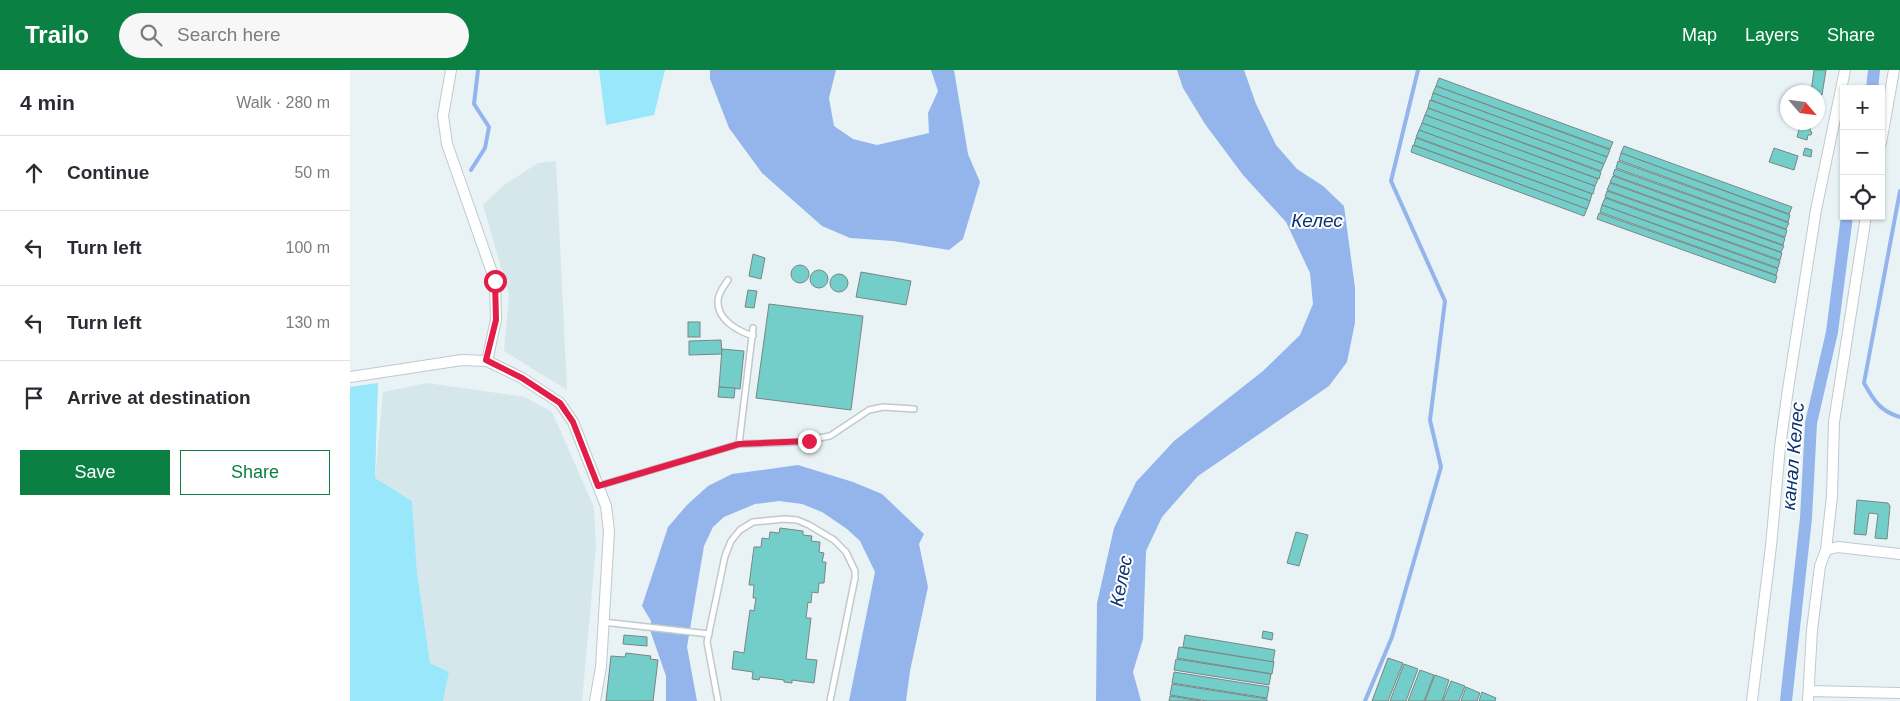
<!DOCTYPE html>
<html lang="en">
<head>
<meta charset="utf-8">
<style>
  :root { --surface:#fff; --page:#f7f7f7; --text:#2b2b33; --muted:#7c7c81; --line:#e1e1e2; --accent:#0b8043 }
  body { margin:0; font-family:Helvetica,sans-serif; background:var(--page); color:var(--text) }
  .controls { position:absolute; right:15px; top:15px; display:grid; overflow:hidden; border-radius:0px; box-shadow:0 1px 4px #0004 }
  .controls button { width:45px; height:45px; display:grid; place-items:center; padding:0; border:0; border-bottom:1px solid var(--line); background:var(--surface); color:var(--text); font:25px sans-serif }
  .compass { position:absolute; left:1430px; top:15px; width:45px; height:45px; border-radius:50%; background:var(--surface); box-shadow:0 1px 4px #0004; rotate:118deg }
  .stop { position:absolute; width:15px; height:15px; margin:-11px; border:4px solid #e11d48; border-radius:50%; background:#fff }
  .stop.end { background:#e11d48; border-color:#fff; box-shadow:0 1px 5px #0008 }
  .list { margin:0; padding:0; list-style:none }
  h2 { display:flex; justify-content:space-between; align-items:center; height:65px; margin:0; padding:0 20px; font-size:21px }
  h2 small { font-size:16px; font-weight:400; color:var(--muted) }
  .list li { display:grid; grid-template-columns:32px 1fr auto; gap:15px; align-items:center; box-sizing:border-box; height:75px; padding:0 20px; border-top:1px solid var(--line) }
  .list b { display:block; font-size:19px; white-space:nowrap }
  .list em { font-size:16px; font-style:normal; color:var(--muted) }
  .actions { display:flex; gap:10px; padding:15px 20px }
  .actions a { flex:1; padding:11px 0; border:1px solid var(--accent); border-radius:0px; text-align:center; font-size:18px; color:var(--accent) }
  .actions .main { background:var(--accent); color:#fff }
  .icon { flex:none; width:28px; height:28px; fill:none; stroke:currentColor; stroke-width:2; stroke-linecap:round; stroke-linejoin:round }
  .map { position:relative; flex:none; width:1550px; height:631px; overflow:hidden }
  header { display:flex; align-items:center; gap:30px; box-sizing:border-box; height:70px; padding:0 25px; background:var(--accent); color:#fff }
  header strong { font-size:24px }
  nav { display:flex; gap:28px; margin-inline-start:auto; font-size:18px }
  .search { width:350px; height:45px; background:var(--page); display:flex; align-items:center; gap:12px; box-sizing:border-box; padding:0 18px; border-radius:28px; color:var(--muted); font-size:19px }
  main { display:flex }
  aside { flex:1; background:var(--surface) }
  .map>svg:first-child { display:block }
  .built { fill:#d5e7eb }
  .green { fill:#98e7fa }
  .water { fill:#94b5ec }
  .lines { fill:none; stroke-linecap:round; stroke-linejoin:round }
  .stream { stroke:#94b5ec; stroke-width:4 }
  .canal { stroke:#94b5ec; stroke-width:12 }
  .building { fill:#73ceca; stroke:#7b8584 }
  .service-casing { stroke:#c0c9cc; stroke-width:8 }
  .minor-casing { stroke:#c0c9cc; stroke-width:12 }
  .service { stroke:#fff; stroke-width:5 }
  .minor { stroke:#fff; stroke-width:10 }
  .route { stroke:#e11d48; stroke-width:6 }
  .labels { text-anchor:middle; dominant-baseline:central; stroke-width:4; stroke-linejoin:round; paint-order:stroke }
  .water-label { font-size:19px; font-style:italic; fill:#0d3372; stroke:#fff }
</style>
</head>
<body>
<header>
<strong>Trailo</strong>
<div class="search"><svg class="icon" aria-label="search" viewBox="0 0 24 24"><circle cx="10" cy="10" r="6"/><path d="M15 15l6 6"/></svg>Search here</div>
<nav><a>Map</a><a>Layers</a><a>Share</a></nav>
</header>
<main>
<aside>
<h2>4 min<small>Walk · 280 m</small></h2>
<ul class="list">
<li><svg class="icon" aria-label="ahead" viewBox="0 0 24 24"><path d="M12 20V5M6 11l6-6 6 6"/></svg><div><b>Continue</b></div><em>50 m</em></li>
<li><svg class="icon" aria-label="left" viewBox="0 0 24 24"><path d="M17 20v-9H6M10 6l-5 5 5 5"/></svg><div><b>Turn left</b></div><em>100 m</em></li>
<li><svg class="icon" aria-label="left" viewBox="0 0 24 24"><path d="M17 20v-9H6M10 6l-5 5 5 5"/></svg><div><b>Turn left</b></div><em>130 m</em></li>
<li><svg class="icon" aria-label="arrive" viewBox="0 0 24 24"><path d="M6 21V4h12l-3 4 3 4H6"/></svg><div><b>Arrive at destination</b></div></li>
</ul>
<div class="actions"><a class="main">Save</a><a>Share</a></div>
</aside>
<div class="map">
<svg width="1550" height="631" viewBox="0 0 1550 631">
  <rect width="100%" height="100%" fill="#e9f3f5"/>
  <g class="built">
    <polygon points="206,91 217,320 154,281 159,225 133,135 154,115 188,93"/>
    <polygon points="77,313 175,327 202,342 244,437 246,477 232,631 93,631 99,602 80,593 67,502 62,431 25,408 33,322"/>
  </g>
  <g class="green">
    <polygon points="249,0 315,0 304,45 256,55"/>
    <polygon points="28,313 25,408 62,431 67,502 80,593 99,602 93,631 0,631 0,317"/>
  </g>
  <g class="water">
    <polygon points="360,0 486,0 479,28 484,56 503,69 527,75 579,63 578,43 588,21 581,0 604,0 618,84 630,112 613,169 599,180 543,171 500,168 472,156 412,103 379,58 360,9"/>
    <polygon points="827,0 894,0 906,34 926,75 947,99 973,116 994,136 1005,218 1005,253 997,292 979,316 848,406 812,447 796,481 793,569 783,602 791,631 746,631 747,533 764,458 786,412 824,371 913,301 950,265 963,234 960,203 936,152 893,105 855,54 833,18"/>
    <polygon points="448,395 503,412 532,424 574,464 569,474 578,517 560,601 556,631 499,631 525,502 510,471 497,459 472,442 452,434 429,431 405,434 374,447 363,457 354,476 337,577 347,631 316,631 316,606 301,563 301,551 292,536 318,457 337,435 358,416 382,404"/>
  </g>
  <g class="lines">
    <g class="stream">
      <polyline points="121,100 135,78 139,57 124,34 128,0"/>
      <path d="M1550 121 1514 313C1524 331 1530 341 1550 347"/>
      <polyline points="1015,631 1042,567 1091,397 1080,350 1095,231 1041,111 1068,0"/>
    </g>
    <g class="canal">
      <polyline points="1522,19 1524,0"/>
      <polyline points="1436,631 1456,448 1461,353 1482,262 1497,146"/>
    </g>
  </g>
  <g class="building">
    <polygon points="1464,0 1476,0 1472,25 1468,24 1468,22 1461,22"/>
    <polygon points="1089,8 1263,72 1260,79 1086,16"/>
    <polygon points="1086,16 1260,80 1257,87 1083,23"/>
    <polygon points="1083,23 1257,87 1254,94 1081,30"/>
    <polygon points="1080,30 1254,94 1251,101 1078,38"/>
    <polygon points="1078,38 1251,102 1249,109 1075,45"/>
    <polygon points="1075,45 1248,109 1245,116 1072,53"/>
    <polygon points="1447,52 1462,52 1460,61 1462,62 1461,65 1458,65 1457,70 1447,67 1450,55 1447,54"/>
    <polygon points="1072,53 1245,116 1243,124 1069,60"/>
    <polygon points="1069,60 1242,124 1240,131 1066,67"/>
    <polygon points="1066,68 1240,131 1237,139 1064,75"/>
    <polygon points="1063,75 1237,139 1234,146 1061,82"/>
    <polygon points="1274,76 1442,137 1439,144 1271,83"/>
    <polygon points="1424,78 1448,86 1444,100 1419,92"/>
    <polygon points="1455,78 1462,80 1461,87 1453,85"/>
    <polygon points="1271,83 1440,145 1438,152 1269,90"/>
    <polygon points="1268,91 1439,153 1436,159 1266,98"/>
    <polygon points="1265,99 1437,160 1435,167 1263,105"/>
    <polygon points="1263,106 1435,168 1433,175 1260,112"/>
    <polygon points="1260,113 1434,176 1431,182 1257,120"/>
    <polygon points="1257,121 1432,183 1430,190 1255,127"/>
    <polygon points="1255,128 1430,191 1428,198 1252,135"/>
    <polygon points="1252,135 1428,199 1426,205 1250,142"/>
    <polygon points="1249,143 1427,206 1425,213 1247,149"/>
    <polygon points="403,184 415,188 411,209 399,206"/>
    <circle cx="450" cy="204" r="9"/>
    <circle cx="469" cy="209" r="9"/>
    <polygon points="511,202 561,211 556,235 506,227"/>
    <circle cx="489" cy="213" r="9"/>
    <polygon points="398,220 407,221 404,238 395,237"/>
    <polygon points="419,234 513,246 501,340 406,328"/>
    <rect x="338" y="252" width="12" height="15"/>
    <polygon points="371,270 372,284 339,285 339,271"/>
    <polygon points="372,279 394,281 390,319 369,317"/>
    <polygon points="369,317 385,318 384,328 368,327"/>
    <polygon points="1507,430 1538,433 1540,436 1537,469 1525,468 1528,444 1519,443 1516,465 1504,464"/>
    <polygon points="430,458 453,461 453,465 462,466 461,471 470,472 469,482 474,483 472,492 476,492 474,513 469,513 468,523 462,522 461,533 458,532 456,548 461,548 456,589 467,590 464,613 442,610 442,613 434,612 434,610 410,607 409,610 402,609 403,602 382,599 384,581 394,583 400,540 404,541 406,528 403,528 404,515 399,515 404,477 411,477 412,468 419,469 420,462 429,463"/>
    <polygon points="946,462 958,465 949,496 937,493"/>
    <polygon points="913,561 923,563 922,570 912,568"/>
    <polygon points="274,565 297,567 297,576 273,574"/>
    <polygon points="835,565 925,580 923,592 833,577"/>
    <polygon points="829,577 924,592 922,604 827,588"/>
    <polygon points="276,583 301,586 300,589 308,590 303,631 256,631 261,586 275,587"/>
    <polygon points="1038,588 1053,593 1038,631 1022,631"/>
    <polygon points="826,589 921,604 919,615 824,600"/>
    <polygon points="1054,594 1068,599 1056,631 1040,631"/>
    <polygon points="1070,600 1084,605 1074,631 1058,631"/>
    <polygon points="824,602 919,617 917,628 822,613"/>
    <polygon points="1085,605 1099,610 1092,631 1075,631"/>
    <polygon points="1101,611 1115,616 1109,631 1093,631"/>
    <polygon points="822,614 917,629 917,631 857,631 820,625"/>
    <polygon points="1116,617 1130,623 1127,631 1111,631"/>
    <polygon points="1132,622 1146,628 1145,631 1129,631"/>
    <polygon points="820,626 851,631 819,631"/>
  </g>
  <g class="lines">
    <g class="service-casing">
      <g id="service">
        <path d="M378 210C374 216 368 223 368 231 367 250 388 261 403 266"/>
        <polyline points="389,374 403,258"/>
        <polyline points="248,416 389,374 448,372 480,366 519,340 533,337 564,339"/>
        <polyline points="253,552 359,564"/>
        <polyline points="368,631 357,572 375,486 381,471 390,460 403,452 434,449 447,450 459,455 484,470 496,482 505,501 505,508 480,631"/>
      </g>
    </g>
    <g class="minor-casing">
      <g id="minor">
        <polyline points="101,0 93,46 97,74 145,211 146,250 137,291"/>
        <polyline points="1531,73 1544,0"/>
        <polyline points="0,307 112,290 137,291 172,308 210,333 223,352 256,436 259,461 251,597 245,631"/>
        <polyline points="1476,480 1488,477 1550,484"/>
        <polyline points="1459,621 1550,623"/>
        <polyline points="1402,631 1421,476 1430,377 1438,319 1466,140 1495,0"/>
        <polyline points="1458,631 1462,560 1470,496 1476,480 1482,426 1484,352 1516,146"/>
      </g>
    </g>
    <use href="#service" class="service"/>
    <use href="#minor" class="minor"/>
  </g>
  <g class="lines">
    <polyline class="route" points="145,211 146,250 136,290 172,308 210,333 223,352 248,416 389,374 459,371"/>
  </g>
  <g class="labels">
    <g class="water-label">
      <text x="967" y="150">Келес</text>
      <text transform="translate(1443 386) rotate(-85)">канал Келес</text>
      <text transform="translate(771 511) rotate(-79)">Келес</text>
    </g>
  </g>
</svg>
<div class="controls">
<button>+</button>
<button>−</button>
<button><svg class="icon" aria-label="locate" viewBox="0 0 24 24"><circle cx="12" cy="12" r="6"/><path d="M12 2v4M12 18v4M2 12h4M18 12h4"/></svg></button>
</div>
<svg class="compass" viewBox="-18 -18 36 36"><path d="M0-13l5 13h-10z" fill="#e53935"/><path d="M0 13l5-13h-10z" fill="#7c7c81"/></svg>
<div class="stop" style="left:145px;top:211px"></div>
<div class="stop end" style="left:459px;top:371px"></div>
</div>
</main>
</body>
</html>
